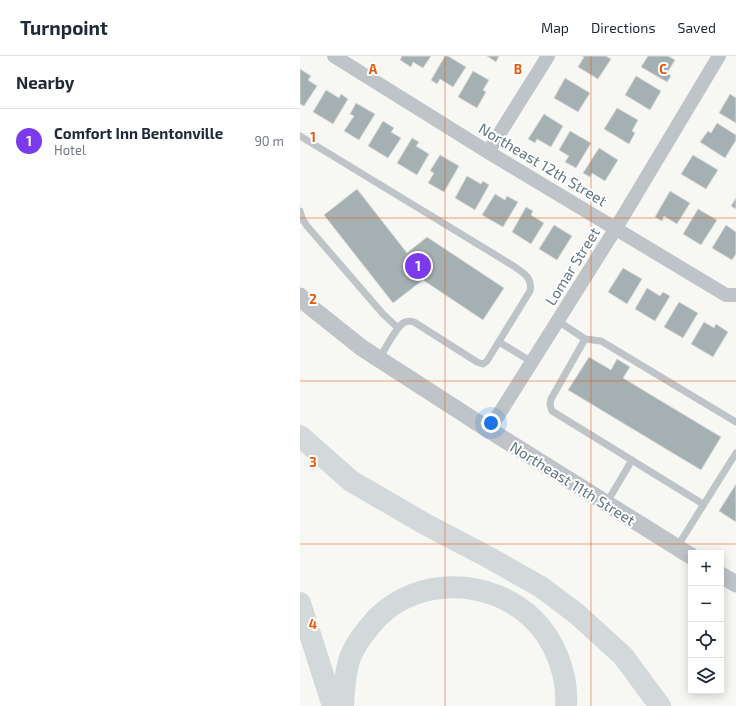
<!DOCTYPE html>
<html lang="en">
<head>
<meta charset="utf-8">
<style>
  :root { --surface:#fff; --page:#f2f2f3; --text:#1f2937; --muted:#747a83; --line:#e0e1e3; --accent:#7c3aed }
  body { margin:0; font-family:"Exo 2",sans-serif; background:var(--page); color:var(--text) }
  .controls { position:absolute; right:12px; bottom:12px; display:grid; overflow:hidden; border-radius:0px; box-shadow:0 2px 10px #0003 }
  .controls button { width:36px; height:36px; display:grid; place-items:center; padding:0; border:0; border-bottom:1px solid var(--line); background:var(--surface); color:var(--text); font:20px sans-serif }
  .you { position:absolute; left:191px; top:367px; width:14px; height:14px; margin:-10px; border:3px solid #fff; border-radius:50%; background:#1a73e8; box-shadow:0 0 0 6px #1a73e833 }
  .badge { display:grid; place-items:center; width:26px; height:26px; border-radius:50%; background:var(--accent); color:#fff; font-size:13px; font-weight:700 }
  .pin { position:absolute; translate:-50% -50%; border:2px solid #fff; box-shadow:0 1px 4px #0006 }
  .list { margin:0; padding:0; list-style:none }
  h2 { display:flex; justify-content:space-between; align-items:center; height:52px; margin:0; padding:0 16px; font-size:17px }
  h2 small { font-size:13px; font-weight:400; color:var(--muted) }
  .list li { display:grid; grid-template-columns:26px 1fr auto; gap:12px; align-items:center; box-sizing:border-box; height:64px; padding:0 16px; border-top:1px solid var(--line) }
  .list b { display:block; font-size:15px; white-space:nowrap }
  .list p { margin:0; font-size:13px; white-space:nowrap; color:var(--muted) }
  .list em { font-size:13px; font-style:normal; color:var(--muted) }
  .icon { flex:none; width:22px; height:22px; fill:none; stroke:currentColor; stroke-width:2; stroke-linecap:round; stroke-linejoin:round }
  .map { position:relative; flex:none; width:436px; height:650px; overflow:hidden }
  header { display:flex; align-items:center; gap:24px; box-sizing:border-box; height:56px; padding:0 20px; background:var(--surface); border-bottom:1px solid var(--line) }
  header strong { font-size:19px }
  nav { display:flex; gap:22px; margin-inline-start:auto; font-size:14px }
  main { display:flex }
  aside { flex:1; background:var(--surface) }
  .map>svg:first-child { display:block }
  .building { fill:#a5b0b3; stroke:#d9d8d6 }
  .lines { fill:none; stroke-linecap:round; stroke-linejoin:round }
  .service { stroke:#bec4c7; stroke-width:7 }
  .minor { stroke:#bec4c7; stroke-width:14 }
  .tertiary { stroke:#bec4c7; stroke-width:17 }
  .motorway { stroke:#d3d9db; stroke-width:22 }
  .grid { fill:none; stroke:#e8590c; stroke-width:1; stroke-opacity:0.55 }
  .labels { text-anchor:middle; dominant-baseline:central; stroke-width:4; stroke-linejoin:round; paint-order:stroke }
  .street-label { font-size:15px; fill:#62777f; stroke:#fff }
  .grid-label { font-size:13px; text-anchor:middle; font-weight:bold; fill:#e8590c; stroke:#fff; stroke-width:4; stroke-linejoin:round; paint-order:stroke }
</style>
</head>
<body>
<header>
<strong>Turnpoint</strong>
<nav><a>Map</a><a>Directions</a><a>Saved</a></nav>
</header>
<main>
<aside>
<h2>Nearby<small></small></h2>
<ul class="list">
<li><span class="badge">1</span><div><b>Comfort Inn Bentonville</b><p>Hotel</p></div><em>90 m</em></li>
</ul>
</aside>
<div class="map">
<svg width="436" height="650" viewBox="0 0 436 650">
  <rect width="100%" height="100%" fill="#f7f7f4"/>
  <g class="building">
    <polygon points="102,0 131,0 123,12 113,6 111,11 100,4"/>
    <polygon points="145,0 148,0 166,11 153,31 140,23 137,28 131,24"/>
    <polygon points="187,0 199,0 196,6"/>
    <polygon points="282,0 306,0 311,3 298,23 278,11 284,1"/>
    <polygon points="348,0 368,0 375,4 367,17 371,20 367,26 341,11"/>
    <polygon points="0,13 11,20 8,24 17,30 4,50 0,48"/>
    <polygon points="173,15 189,24 183,34 186,36 177,52 158,41"/>
    <polygon points="336,20 361,35 350,54 325,39"/>
    <polygon points="265,22 290,37 278,56 254,42"/>
    <polygon points="26,34 39,42 41,38 48,43 33,68 13,56"/>
    <polygon points="430,38 436,42 436,67 419,57"/>
    <polygon points="56,47 75,58 59,84 44,75 54,60 50,58"/>
    <polygon points="317,52 338,64 332,75 335,77 329,88 304,73"/>
    <polygon points="244,58 263,70 251,91 237,83 235,87 228,83"/>
    <polygon points="83,65 94,72 91,76 101,82 88,102 68,90"/>
    <polygon points="417,67 436,79 436,84 425,102 400,86 408,75 411,77"/>
    <polygon points="270,75 291,87 276,112 265,106 269,100 259,94"/>
    <polygon points="112,82 119,86 116,90 129,98 117,119 97,107"/>
    <polygon points="299,92 318,104 305,125 292,117 290,121 283,117"/>
    <polygon points="140,99 159,110 144,136 128,127 134,117 130,115"/>
    <polygon points="393,99 418,114 406,133 381,118"/>
    <polygon points="167,120 181,128 183,125 189,129 175,154 155,142"/>
    <polygon points="57,133 107,197 127,181 204,232 183,264 123,224 93,247 24,159"/>
    <polygon points="370,135 390,147 377,168 364,160 362,165 355,161"/>
    <polygon points="195,138 205,144 207,140 218,146 203,171 182,159"/>
    <polygon points="436,142 436,153 431,150"/>
    <polygon points="226,151 233,155 231,159 244,167 231,188 212,176"/>
    <polygon points="398,153 417,164 401,189 383,178"/>
    <polygon points="254,169 272,180 257,204 239,193"/>
    <polygon points="426,169 436,176 436,198 432,204 412,192"/>
    <polygon points="323,212 342,223 327,248 308,236"/>
    <polygon points="347,232 360,240 363,236 370,240 355,265 335,253"/>
    <polygon points="379,246 398,257 383,282 364,271"/>
    <polygon points="404,266 414,272 416,268 428,276 413,301 391,288"/>
    <polygon points="289,301 311,314 317,303 330,311 323,322 421,381 401,414 268,334"/>
    <polygon points="436,428 436,466 419,455"/>
  </g>
  <g class="lines">
    <g class="service">
      <path d="M0 80 212 209C222 216 233 221 230 235L187 305 183 308 177 306 114 266C111 265 108 265 105 266 96 270 85 294 79 303"/>
      <polyline points="0,155 2,162 7,170 83,258 98,272"/>
      <polyline points="258,265 285,283 301,285 436,366"/>
      <polyline points="285,283 251,343 250,349 252,355 403,448"/>
      <polyline points="199,286 232,306"/>
      <polyline points="306,448 332,404"/>
      <polyline points="377,491 436,397"/>
    </g>
    <g class="minor">
      <polyline points="34,0 188,96 426,239 436,239"/>
      <polyline points="188,96 248,0"/>
      <polyline points="189,374 316,172 419,0"/>
    </g>
    <g class="tertiary">
      <polyline points="0,240 8,249 62,292 189,374 391,500"/>
      <polyline points="421,519 436,528"/>
    </g>
    <g class="motorway">
      <polyline points="0,380 51,425 125,468 188,501 241,531 277,558 323,600 360,650"/>
      <polyline points="0,547 33,650"/>
      <path d="M43 650C44 633 45 615 51 599 57 585 67 573 77 562 118 520 190 522 232 562 255 584 268 618 266 650"/>
    </g>
  </g>
  <path class="grid" d="M145 0V650M291 0V650M0 162H436M0 325H436M0 488H436"/>
  <g class="labels">
    <g class="street-label">
      <text transform="translate(243 108) rotate(31)">Northeast 12th Street</text>
      <text transform="translate(272 210) rotate(-58)">Lomar Street</text>
      <text transform="translate(273 427) rotate(32)">Northeast 11th Street</text>
    </g>
  </g>
  <g class="grid-label">
    <text x="73" y="18">A</text>
    <text x="218" y="18">B</text>
    <text x="363" y="18">C</text>
    <text x="13" y="86">1</text>
    <text x="13" y="248">2</text>
    <text x="13" y="411">3</text>
    <text x="13" y="573">4</text>
  </g>
</svg>
<div class="controls">
<button>+</button>
<button>−</button>
<button><svg class="icon" aria-label="locate" viewBox="0 0 24 24"><circle cx="12" cy="12" r="6"/><path d="M12 2v4M12 18v4M2 12h4M18 12h4"/></svg></button>
<button><svg class="icon" aria-label="layers" viewBox="0 0 24 24"><path d="M12 4l9 5-9 5-9-5zM3 14l9 5 9-5"/></svg></button>
</div>
<div class="you"></div>
<div class="pin badge" style="left:118px;top:210px">1</div>
</div>
</main>
</body>
</html>
